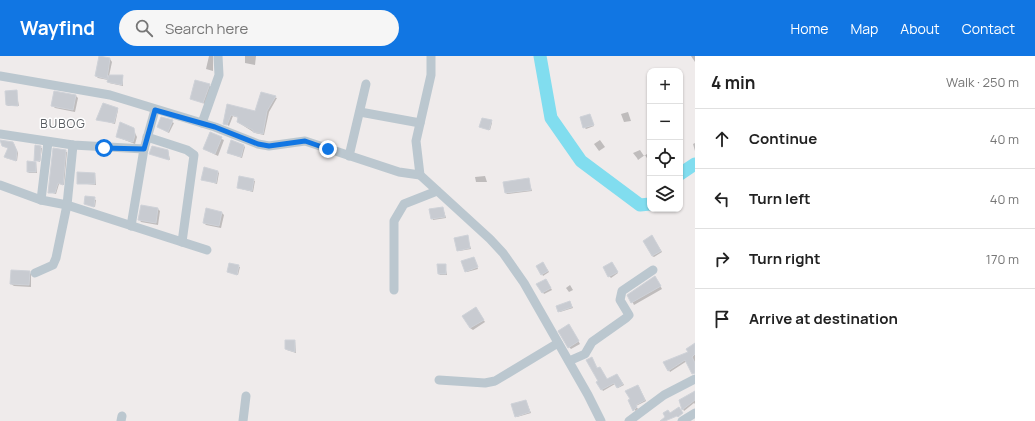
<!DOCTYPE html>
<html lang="en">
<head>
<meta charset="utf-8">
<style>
  :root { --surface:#fff; --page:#f6f6f6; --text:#222; --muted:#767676; --line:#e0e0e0; --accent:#1176e3 }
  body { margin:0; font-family:Manrope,sans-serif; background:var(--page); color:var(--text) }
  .controls { position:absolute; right:12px; top:12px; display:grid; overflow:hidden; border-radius:8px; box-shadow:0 1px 3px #0004 }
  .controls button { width:36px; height:36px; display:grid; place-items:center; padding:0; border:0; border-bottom:1px solid var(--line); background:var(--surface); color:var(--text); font:20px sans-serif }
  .stop { position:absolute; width:12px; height:12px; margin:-9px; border:3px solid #1176e3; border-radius:50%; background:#fff }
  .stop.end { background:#1176e3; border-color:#fff; box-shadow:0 1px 4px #0008 }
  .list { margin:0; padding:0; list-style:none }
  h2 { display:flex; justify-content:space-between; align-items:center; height:52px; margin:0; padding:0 16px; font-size:17px }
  h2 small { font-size:13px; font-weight:400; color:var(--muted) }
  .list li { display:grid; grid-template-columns:26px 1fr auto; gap:12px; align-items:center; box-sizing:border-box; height:60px; padding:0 16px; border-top:1px solid var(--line) }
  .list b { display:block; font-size:15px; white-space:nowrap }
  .list em { font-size:13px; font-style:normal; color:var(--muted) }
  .icon { flex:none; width:22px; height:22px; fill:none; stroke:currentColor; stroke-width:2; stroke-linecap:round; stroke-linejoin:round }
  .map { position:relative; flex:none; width:695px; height:365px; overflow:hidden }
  header { display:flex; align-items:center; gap:24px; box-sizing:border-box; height:56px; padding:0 20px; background:var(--accent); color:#fff }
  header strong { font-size:19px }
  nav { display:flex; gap:22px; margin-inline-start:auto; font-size:14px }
  .search { width:280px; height:36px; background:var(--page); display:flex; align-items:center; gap:10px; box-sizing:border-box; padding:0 14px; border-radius:22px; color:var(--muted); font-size:15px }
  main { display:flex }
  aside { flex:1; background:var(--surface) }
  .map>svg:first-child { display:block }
  .shadow { fill:#0003 }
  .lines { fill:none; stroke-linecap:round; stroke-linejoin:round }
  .river { stroke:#81ddef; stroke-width:13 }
  .building { fill:#c8cbd1; stroke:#cfd2d8 }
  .minor { stroke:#bbc7cf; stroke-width:9 }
  .route { stroke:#1176e3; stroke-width:5 }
  .labels { text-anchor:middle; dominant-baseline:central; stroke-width:3; stroke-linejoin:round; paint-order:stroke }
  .neighbourhood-label { font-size:12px; letter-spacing:1px; fill:#585c61; stroke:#fff }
</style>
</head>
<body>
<header>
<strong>Wayfind</strong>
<div class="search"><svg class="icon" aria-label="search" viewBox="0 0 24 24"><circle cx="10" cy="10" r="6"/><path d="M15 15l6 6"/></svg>Search here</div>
<nav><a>Home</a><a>Map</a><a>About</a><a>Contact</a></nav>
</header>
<main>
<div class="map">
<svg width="695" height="365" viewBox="0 0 695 365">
  <rect width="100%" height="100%" fill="#efebeb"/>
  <g class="shadow">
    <polygon points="209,0 213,0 213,15 206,13"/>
    <polygon points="245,0 256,0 255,9 245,7"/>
    <polygon points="691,0 695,0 695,6"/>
    <polygon points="110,3 112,6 109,20 123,20 123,30 109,27 108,24 98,22 96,20"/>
    <polygon points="209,29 211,31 205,48 191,42"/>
    <polygon points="16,35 19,50 8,50 7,49"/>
    <polygon points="262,38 277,42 269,56 264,79 255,77 239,67 239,62 233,60 229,70 224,67 228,49 256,56"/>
    <polygon points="76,40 78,42 75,56 55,52 53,50"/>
    <polygon points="117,53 118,54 115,68 97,63"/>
    <polygon points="628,56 631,65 624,66 621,58"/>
    <polygon points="590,59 594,70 586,73 584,71"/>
    <polygon points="162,62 174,67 169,77 158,71"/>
    <polygon points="491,65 492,67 490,74 482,72"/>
    <polygon points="133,73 137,81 135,88 117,81"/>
    <polygon points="210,78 224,84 218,100 204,93"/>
    <polygon points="600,84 605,91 599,95 594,88"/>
    <polygon points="695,87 695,95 693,88"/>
    <polygon points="14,88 18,97 17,105 6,102 8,92 3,90"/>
    <polygon points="244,90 245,91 242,102 228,97"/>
    <polygon points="36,91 42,92 40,106 35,104"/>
    <polygon points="54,93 67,96 64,129 59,128 56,138 49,136"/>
    <polygon points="640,94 644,100 650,96 650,107 645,99 638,104 637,102 633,97"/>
    <polygon points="168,95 170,104 150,98"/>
    <polygon points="36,107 37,117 29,117 28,116"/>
    <polygon points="218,116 219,117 217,128 202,123"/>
    <polygon points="95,118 96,129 78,127"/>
    <polygon points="485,120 487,126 476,126 475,121"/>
    <polygon points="240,121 255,125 253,136 238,132"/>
    <polygon points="528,123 532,135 507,138 506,137"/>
    <polygon points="86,141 96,144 95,151 85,148"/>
    <polygon points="443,152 446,162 433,164 430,154"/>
    <polygon points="158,153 160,155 158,169 141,166 139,163"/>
    <polygon points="222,157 224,159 221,172 206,169 204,167"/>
    <polygon points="467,180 471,193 459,195 458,194"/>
    <polygon points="652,180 662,196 654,201 652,200"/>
    <polygon points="474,202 478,213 467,216 466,215"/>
    <polygon points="543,207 549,216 543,220 542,218"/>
    <polygon points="230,208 240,211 238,219 228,216"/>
    <polygon points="613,208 618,217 611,222 609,220"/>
    <polygon points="445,209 447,219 440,219 439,218"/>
    <polygon points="29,216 31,218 31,231 14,230 11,228"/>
    <polygon points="655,221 662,233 634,249 629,239"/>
    <polygon points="547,225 552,234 544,238 538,228"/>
    <polygon points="570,229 573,234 569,236 566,232"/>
    <polygon points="570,246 573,252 560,256 559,255"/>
    <polygon points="476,252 485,266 473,274 470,272"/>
    <polygon points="571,272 580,288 571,293 569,291"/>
    <polygon points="295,285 296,297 287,294 286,293"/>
    <polygon points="695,288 695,318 687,305 670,316 669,314 689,297"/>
    <polygon points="618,320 624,329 618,332 615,328 603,335 597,326"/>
    <polygon points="639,331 646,345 636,350 638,353 635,355 631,343"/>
    <polygon points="695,336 695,348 694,347 684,355 683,353"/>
    <polygon points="526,345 531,357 517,361 516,360"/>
  </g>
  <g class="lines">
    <g class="river">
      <polyline points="540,0 551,62 581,105 640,149 650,148"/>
      <polyline points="680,118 695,108"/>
    </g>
  </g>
  <g class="building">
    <polygon points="99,0 110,2 107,23 95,20"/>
    <polygon points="109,19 123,19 122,29 107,26"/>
    <polygon points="195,24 210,28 203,47 190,43"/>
    <polygon points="17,34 18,50 6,49 5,35"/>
    <polygon points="54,35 76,39 73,54 51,50"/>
    <polygon points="261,36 276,40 267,55 263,78 253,76 253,74 237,66 238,61 231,59 227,69 223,68 227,48 255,55"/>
    <polygon points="103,47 118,52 114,67 96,64"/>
    <polygon points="590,58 594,69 583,72 580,61"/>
    <polygon points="161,61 173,64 168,76 157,71"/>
    <polygon points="482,62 492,64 489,74 479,71"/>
    <polygon points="120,66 134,72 135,79 133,86 116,81"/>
    <polygon points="210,76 222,81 215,98 203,93"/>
    <polygon points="0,84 13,86 17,95 16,105 4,101 8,92 2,90"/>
    <polygon points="231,84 244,89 241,101 227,97"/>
    <polygon points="35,89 41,90 40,105 34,105"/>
    <polygon points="152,90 168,94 169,104 149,98"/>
    <polygon points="53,92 66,94 63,129 58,127 55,137 48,137"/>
    <polygon points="27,105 36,106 36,116 27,116"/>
    <polygon points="204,111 218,115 216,127 201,124"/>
    <polygon points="77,116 95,117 95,128 77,128"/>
    <polygon points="239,120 254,123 252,135 237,132"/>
    <polygon points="529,122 531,134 505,137 503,126"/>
    <polygon points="85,140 95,141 94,151 84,148"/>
    <polygon points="141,149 158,152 156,167 138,164"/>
    <polygon points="443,151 445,161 431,163 429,153"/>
    <polygon points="206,152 222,156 219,170 203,167"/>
    <polygon points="468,179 470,192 457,195 454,182"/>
    <polygon points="652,179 661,195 652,200 643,185"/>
    <polygon points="474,201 478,211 465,216 461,205"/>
    <polygon points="543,206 548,215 541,219 536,210"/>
    <polygon points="612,206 618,216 608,221 603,211"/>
    <polygon points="229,207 239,209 237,219 227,216"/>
    <polygon points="437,208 446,208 446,218 438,218"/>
    <polygon points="11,214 30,215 29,229 10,228"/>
    <polygon points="655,220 661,230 631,247 627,239"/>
    <polygon points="546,223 551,232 542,237 536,228"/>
    <polygon points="570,245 572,251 558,256 556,250"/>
    <polygon points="476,251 484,264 470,272 462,260"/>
    <polygon points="569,268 579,285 568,292 558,275"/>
    <polygon points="285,284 295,284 295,296 285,293"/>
    <polygon points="695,287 695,298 692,301 695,307 695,317 692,318 685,304 668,315 663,306 688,296 686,293"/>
    <polygon points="592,301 597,312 600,311 607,323 617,318 623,328 617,332 614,327 601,334 596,326 598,325 586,304"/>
    <polygon points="638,329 645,344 636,349 637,351 633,355 628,344 630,343 625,335"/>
    <polygon points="695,335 695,344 682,354 679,344"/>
    <polygon points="526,344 530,356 515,361 511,348"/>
    <polygon points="679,351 683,357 678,361 677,360 665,365 660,365 665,361 663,357 668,354 670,357"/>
  </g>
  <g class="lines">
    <g class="minor">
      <polyline points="431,0 431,19 416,85 420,119 490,183 503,197 524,227 588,339 601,365"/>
      <polyline points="0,20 110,39 215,71 258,88 269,90 305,85 399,116 420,119"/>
      <polyline points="360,56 420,67"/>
      <polyline points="202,67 219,19 218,0"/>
      <polyline points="0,78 73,89 144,93"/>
      <polyline points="349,100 366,28"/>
      <polyline points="0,129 41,144 67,149 182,186 194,99 187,94 147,81"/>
      <polyline points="41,144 48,86"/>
      <polyline points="131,170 144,93 155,54"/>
      <polyline points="182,186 207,194"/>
      <polyline points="35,217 53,209 56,202 67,149 73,89"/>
      <polyline points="394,234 394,165 404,148 437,135"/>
      <polyline points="569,305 585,298 592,286 626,262 629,259 620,244 622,235 653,214"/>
      <polyline points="439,324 485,327 495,325 558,287"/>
      <polyline points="121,365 122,360"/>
      <polyline points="243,365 246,340"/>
      <polyline points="629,365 664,339 695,323"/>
      <polyline points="682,365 695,357"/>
    </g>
  </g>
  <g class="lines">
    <polyline class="route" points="104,92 144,93 155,54 215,71 258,88 269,90 305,85 328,93"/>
  </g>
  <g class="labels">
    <g class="neighbourhood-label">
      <text x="63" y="67">BUBOG</text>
    </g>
  </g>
</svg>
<div class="controls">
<button>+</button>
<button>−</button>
<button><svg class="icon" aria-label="locate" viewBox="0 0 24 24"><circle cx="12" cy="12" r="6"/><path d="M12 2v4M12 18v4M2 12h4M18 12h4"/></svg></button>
<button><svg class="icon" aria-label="layers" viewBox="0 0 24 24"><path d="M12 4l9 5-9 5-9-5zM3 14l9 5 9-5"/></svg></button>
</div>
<div class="stop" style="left:104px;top:92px"></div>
<div class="stop end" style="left:328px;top:93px"></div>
</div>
<aside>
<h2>4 min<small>Walk · 250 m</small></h2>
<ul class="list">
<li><svg class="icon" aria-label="ahead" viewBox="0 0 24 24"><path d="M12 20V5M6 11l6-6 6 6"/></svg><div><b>Continue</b></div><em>40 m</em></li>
<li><svg class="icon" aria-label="left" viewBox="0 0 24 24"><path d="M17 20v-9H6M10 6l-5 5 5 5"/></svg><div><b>Turn left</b></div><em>40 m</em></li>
<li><svg class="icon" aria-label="right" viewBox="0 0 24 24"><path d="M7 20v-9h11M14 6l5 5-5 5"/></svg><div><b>Turn right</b></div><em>170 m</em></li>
<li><svg class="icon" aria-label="arrive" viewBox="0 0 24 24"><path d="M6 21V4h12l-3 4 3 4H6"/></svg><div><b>Arrive at destination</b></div></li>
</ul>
</aside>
</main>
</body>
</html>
